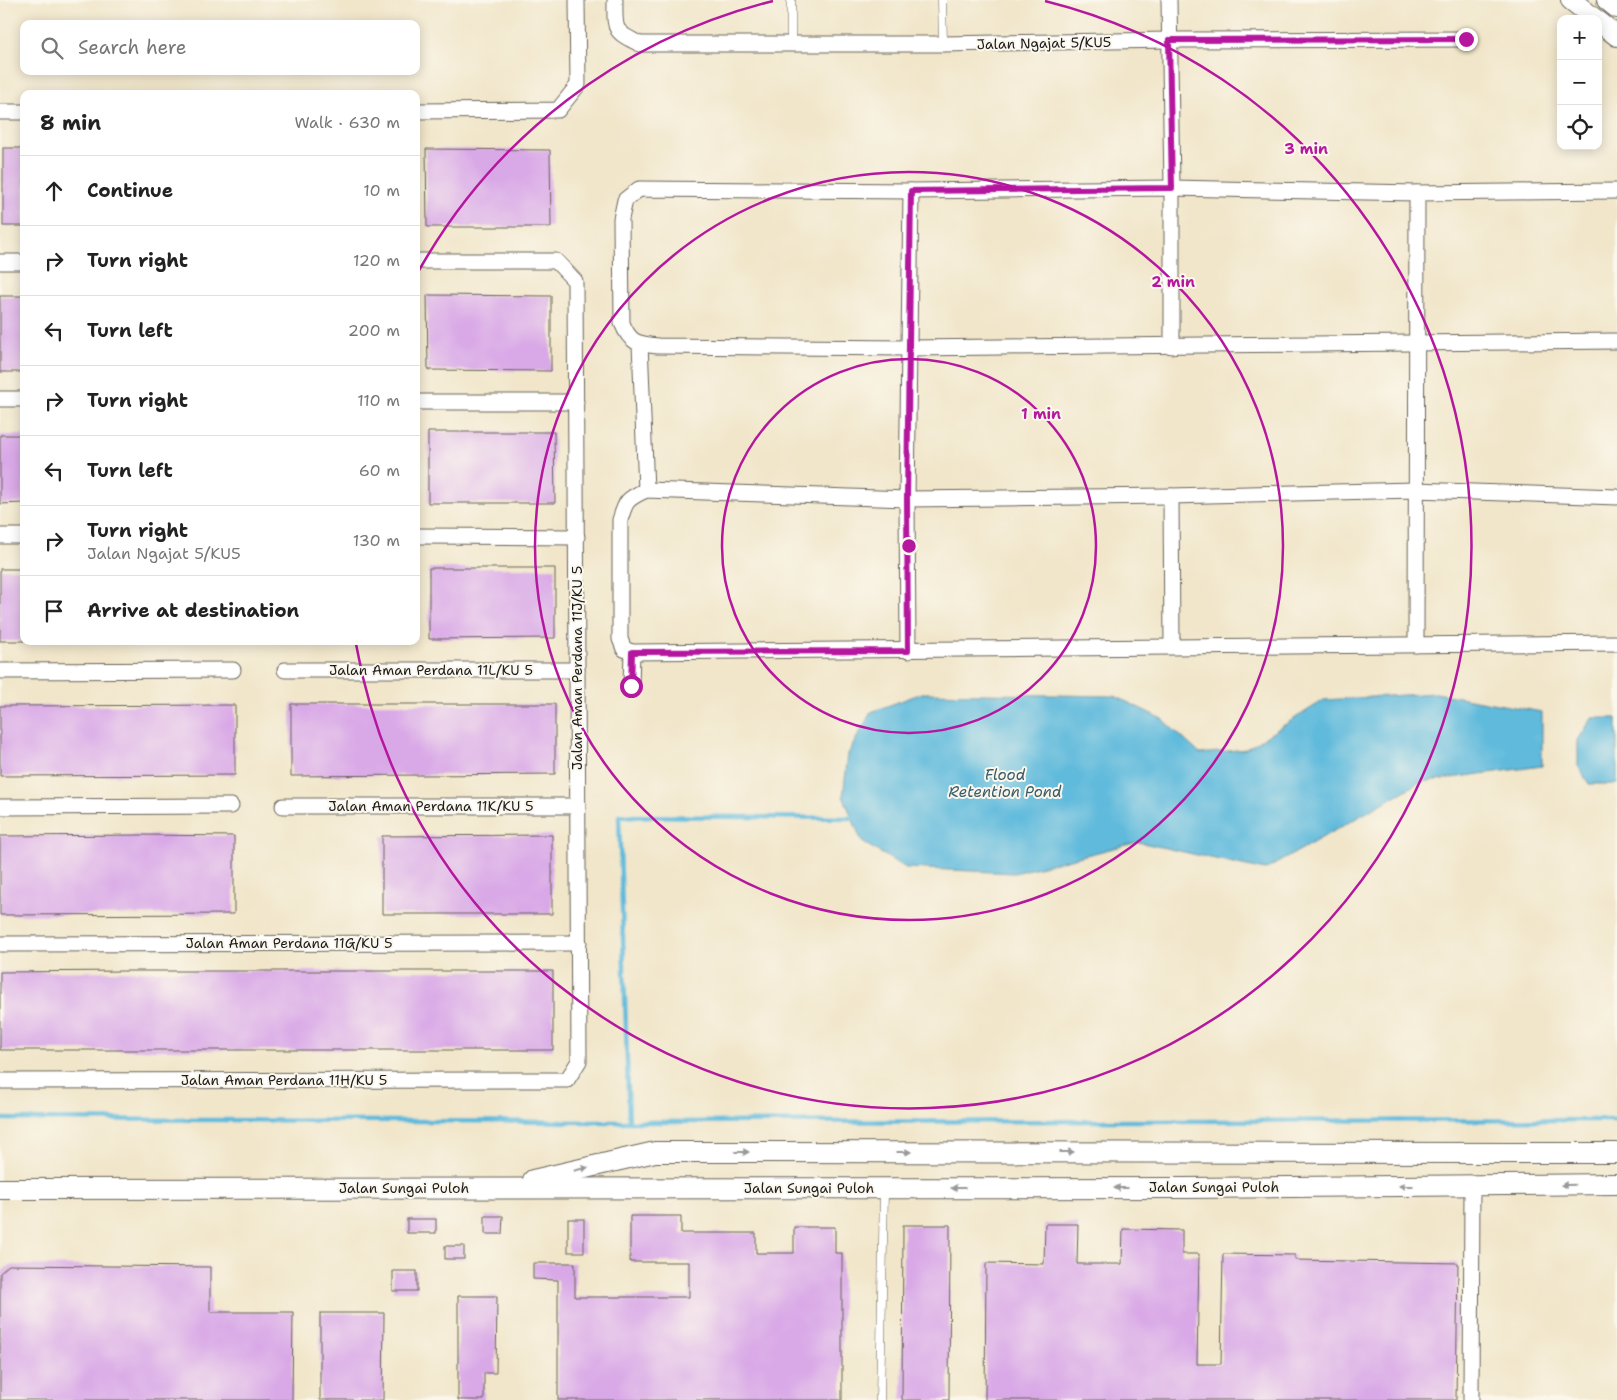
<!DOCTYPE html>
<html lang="en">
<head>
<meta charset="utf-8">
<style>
  :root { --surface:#fff; --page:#f2f2f2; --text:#222; --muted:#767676; --line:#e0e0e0 }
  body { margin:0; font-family:"Shantell Sans",sans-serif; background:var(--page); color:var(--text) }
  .controls { position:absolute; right:15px; top:15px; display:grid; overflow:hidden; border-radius:10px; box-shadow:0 2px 12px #0003 }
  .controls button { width:45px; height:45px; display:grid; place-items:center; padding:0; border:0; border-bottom:1px solid var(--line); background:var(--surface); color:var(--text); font:25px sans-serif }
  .stop { position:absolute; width:15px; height:15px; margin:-11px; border:4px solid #b5179e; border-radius:50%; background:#fff }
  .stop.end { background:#b5179e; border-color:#fff; box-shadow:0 1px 5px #0008 }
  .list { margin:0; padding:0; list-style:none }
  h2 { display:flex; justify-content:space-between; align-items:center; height:65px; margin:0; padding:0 20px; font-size:21px }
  h2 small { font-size:16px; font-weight:400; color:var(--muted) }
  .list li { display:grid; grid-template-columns:32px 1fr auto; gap:15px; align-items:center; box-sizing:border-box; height:70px; padding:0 20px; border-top:1px solid var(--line) }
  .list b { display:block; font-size:19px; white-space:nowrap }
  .list p { margin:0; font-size:16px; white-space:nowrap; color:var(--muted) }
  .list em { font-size:16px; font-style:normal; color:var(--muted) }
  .icon { flex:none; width:28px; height:28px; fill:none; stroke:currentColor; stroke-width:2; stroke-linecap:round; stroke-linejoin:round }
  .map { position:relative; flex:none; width:1617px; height:1400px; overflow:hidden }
  .search { position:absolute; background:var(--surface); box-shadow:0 2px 12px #0003; left:20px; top:20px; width:400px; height:55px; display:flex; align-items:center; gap:12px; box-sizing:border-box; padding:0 18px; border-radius:10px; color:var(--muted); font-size:19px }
  .panel { position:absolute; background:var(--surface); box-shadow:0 2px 12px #0003; left:20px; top:90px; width:400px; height:555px; border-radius:10px }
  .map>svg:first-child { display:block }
  .water { fill:#5ebadc; stroke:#3d6b7c }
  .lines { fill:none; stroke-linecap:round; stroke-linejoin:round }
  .stream { stroke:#5ebadc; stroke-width:4.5 }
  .building { fill:#d9a9e7 }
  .service-casing { stroke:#676359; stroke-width:9 }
  .minor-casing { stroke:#676359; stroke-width:17 }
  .tertiary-casing { stroke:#676359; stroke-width:22 }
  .service { stroke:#fff; stroke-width:8 }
  .minor { stroke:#fff; stroke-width:15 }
  .tertiary { stroke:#fff; stroke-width:20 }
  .oneway { fill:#999 }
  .route { stroke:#b5179e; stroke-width:6 }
  .ring { fill:none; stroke:#b5179e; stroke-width:2.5 }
  .labels { text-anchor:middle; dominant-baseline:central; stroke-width:4; stroke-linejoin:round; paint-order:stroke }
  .street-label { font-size:14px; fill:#1c1c1c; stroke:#fbf7ec }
  .water-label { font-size:15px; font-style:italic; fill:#365b69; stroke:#fbf7ec }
  .centre { fill:#b5179e; stroke:#fbf7ec; stroke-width:2.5 }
  .ring-label { font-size:15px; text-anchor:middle; font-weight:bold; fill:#b5179e; stroke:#fbf7ec; stroke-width:4; stroke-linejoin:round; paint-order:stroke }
</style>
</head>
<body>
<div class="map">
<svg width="1617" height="1400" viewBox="0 0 1617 1400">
  <rect width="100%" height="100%" fill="#fbf7ec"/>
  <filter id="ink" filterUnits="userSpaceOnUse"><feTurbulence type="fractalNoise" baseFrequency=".02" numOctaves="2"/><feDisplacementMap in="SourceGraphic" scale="10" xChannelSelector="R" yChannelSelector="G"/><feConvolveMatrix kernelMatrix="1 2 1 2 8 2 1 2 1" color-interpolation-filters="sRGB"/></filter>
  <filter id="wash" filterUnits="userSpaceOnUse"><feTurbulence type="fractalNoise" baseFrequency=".0096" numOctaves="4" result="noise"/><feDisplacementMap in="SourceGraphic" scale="20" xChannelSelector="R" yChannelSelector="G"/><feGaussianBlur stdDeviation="1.12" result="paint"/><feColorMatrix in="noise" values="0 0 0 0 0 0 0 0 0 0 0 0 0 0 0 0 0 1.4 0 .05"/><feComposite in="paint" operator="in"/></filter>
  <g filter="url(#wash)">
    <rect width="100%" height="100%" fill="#f1e6ca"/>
    <g class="water">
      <polygon points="922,693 1115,696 1162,719 1200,754 1246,749 1324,700 1436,693 1542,712 1542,766 1420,782 1265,870 1138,842 1014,873 906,868 862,842 843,796 848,754 871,712"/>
      <polygon points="1592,718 1617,718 1617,784 1589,784 1578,766 1578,740"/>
    </g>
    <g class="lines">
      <g class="stream">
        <polyline points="0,1119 604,1122 1617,1120"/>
        <polyline points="629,1121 619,816 852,818"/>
      </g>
    </g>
    <g id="blocks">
      <g class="building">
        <rect x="3" y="148" width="21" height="78"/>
        <polygon points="426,149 550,150 551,227 427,227"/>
        <polygon points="427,295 551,296 551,371 428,370"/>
        <rect x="0" y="296" width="24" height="76"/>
        <polygon points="428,432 554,432 555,503 428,503"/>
        <polygon points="0,435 24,435 24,503 0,504"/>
        <polygon points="429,568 555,568 555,638 429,639"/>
        <rect x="0" y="569" width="24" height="72"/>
        <polygon points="291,704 555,704 555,774 291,776"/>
        <polygon points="235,705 235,775 0,776 0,706"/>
        <polygon points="142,835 234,836 234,914 0,915 0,836"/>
        <polygon points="552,835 552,914 382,914 382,836"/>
        <polygon points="126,971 553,971 553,1050 0,1050 0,972"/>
        <polygon points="485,1216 503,1216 502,1234 485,1234"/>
        <polygon points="630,1216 681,1216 681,1233 756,1233 756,1253 794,1253 794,1227 835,1227 835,1253 842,1253 842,1400 558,1400 558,1280 533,1279 533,1263 575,1263 575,1297 689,1297 689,1262 630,1262"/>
        <rect x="407" y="1219" width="29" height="14"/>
        <rect x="568" y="1219" width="16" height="33"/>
        <polygon points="1045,1224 1078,1224 1077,1264 1122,1264 1123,1229 1182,1230 1182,1254 1199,1254 1197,1364 1221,1364 1223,1254 1295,1255 1295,1260 1458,1263 1456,1400 985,1400 986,1263 1044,1264"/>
        <polygon points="903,1225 950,1225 949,1400 902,1400"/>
        <rect x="445" y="1246" width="19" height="13"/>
        <polygon points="9,1265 210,1267 210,1312 293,1312 292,1400 0,1400 0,1273"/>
        <rect x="393" y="1271" width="24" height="20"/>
        <polygon points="458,1296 497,1296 496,1373 484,1373 484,1400 458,1400"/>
        <polygon points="320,1313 384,1313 383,1400 320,1400"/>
      </g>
    </g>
  </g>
  <g filter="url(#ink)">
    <use href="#blocks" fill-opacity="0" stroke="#676359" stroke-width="1"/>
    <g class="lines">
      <g class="service-casing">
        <g id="service">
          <polyline points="942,0 943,44"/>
          <polyline points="791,44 791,0"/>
          <polyline points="880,1400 884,1190"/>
        </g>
      </g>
      <g class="minor-casing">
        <g id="minor">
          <path d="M615 0C615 29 612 31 640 44H943L1169 40 1466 39"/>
          <polyline points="1169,0 1172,188 1172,346"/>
          <polyline points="416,111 558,110 578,85 577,0"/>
          <polyline points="0,112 24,112"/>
          <path d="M1617 191 1417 193 1172 188 911 191 639 189 625 200 621 219 622 323C630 343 637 344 658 346L909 348 1617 341"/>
          <polyline points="0,262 24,262"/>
          <polyline points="640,344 646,490"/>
          <polyline points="0,399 24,399"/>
          <polyline points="416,402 576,402"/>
          <polyline points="1171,496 1172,646"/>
          <path d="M1617 497 1415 490 1171 496 907 499 646 490C627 499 626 500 620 520V639L624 649 632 652 1617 643"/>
          <polyline points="0,536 24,536"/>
          <polyline points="416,536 577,537"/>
          <polyline points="1416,645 1417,193"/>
          <polyline points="908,651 907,499 911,191"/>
          <polyline points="285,670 577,670"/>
          <polyline points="0,671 233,670"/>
          <polyline points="631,686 632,652"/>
          <polyline points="283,806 578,806"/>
          <polyline points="0,807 231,806"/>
          <polyline points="0,944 579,943"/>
          <polyline points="0,1081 567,1080 579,1061 575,281 556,261 416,261"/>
          <polyline points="1471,1400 1472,1186"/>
        </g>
      </g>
      <g class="tertiary-casing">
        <g id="tertiary">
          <polyline points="1571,0 1595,19"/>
          <polyline points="1607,0 1617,8"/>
          <polyline points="1598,21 1617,36"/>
          <polyline points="533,1180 655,1152 1617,1153"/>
          <polyline points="0,1189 1184,1188 1617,1184"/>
        </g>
      </g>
      <use href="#service" class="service"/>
      <use href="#minor" class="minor"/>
      <use href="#tertiary" class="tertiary"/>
    </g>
    <defs><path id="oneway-solid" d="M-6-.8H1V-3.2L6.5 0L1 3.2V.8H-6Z" transform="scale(1.25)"/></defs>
    <g class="oneway">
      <use href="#oneway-solid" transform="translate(742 1152)"/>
      <use href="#oneway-solid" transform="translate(904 1152)"/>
      <use href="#oneway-solid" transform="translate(1067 1152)"/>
      <use href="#oneway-solid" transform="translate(581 1169) rotate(-13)"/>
      <use href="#oneway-solid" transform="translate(1568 1185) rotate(179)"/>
      <use href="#oneway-solid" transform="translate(1406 1186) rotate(180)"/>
      <use href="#oneway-solid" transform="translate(958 1188) rotate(180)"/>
      <use href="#oneway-solid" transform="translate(1121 1188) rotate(180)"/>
    </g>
  </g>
  <g class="lines" filter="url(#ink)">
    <polyline class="route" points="631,686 632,652 908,651 907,499 911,191 1172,188 1169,40 1466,39"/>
  </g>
  <g class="ring">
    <circle cx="909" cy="546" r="187"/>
    <circle cx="909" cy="546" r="374"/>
    <path d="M417 274A562 562 0 0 1 773 1M1045 1A562 562 0 1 1 356 644"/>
  </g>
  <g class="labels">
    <g class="street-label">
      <text transform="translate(1044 43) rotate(-1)">Jalan Ngajat 5/KU5</text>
      <text transform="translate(577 668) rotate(-90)">Jalan Aman Perdana 11J/KU 5</text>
      <text x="431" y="670">Jalan Aman Perdana 11L/KU 5</text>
      <text x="431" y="806">Jalan Aman Perdana 11K/KU 5</text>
      <text x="289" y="943">Jalan Aman Perdana 11G/KU 5</text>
      <text x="284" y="1080">Jalan Aman Perdana 11H/KU 5</text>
      <text x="1214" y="1187">Jalan Sungai Puloh</text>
      <text x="404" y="1188">Jalan Sungai Puloh</text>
      <text x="809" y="1188">Jalan Sungai Puloh</text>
    </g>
    <g class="water-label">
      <text x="1005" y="775">Flood<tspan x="1005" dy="17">Retention Pond</tspan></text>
    </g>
  </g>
  <circle cx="909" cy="546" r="8" class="centre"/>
  <g class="ring-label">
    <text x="1306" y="154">3 min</text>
    <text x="1173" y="287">2 min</text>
    <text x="1041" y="419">1 min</text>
  </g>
</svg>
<div class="controls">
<button>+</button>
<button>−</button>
<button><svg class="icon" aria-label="locate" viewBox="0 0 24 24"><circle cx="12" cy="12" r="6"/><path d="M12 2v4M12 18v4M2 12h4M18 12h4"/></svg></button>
</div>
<div class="stop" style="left:631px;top:686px"></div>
<div class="stop end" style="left:1466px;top:39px"></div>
<div class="search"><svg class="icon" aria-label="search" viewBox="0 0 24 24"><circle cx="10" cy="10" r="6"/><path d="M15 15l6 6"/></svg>Search here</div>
<section class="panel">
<h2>8 min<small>Walk · 630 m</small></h2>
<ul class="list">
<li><svg class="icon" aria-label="ahead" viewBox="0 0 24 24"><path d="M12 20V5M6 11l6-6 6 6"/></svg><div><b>Continue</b></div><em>10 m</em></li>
<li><svg class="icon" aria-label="right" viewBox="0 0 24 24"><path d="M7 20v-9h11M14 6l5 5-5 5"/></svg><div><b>Turn right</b></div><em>120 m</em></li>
<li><svg class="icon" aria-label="left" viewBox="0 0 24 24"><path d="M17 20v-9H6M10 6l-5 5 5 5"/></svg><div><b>Turn left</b></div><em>200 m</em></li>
<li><svg class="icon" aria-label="right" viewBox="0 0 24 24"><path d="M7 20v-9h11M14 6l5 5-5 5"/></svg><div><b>Turn right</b></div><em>110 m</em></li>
<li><svg class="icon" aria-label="left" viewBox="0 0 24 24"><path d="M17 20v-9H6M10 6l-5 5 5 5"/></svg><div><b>Turn left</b></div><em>60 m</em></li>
<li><svg class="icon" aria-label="right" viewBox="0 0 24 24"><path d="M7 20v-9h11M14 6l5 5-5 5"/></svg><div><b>Turn right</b><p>Jalan Ngajat 5/KU5</p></div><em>130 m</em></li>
<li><svg class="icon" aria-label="arrive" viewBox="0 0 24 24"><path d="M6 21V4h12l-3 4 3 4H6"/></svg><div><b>Arrive at destination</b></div></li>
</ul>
</section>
</div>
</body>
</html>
